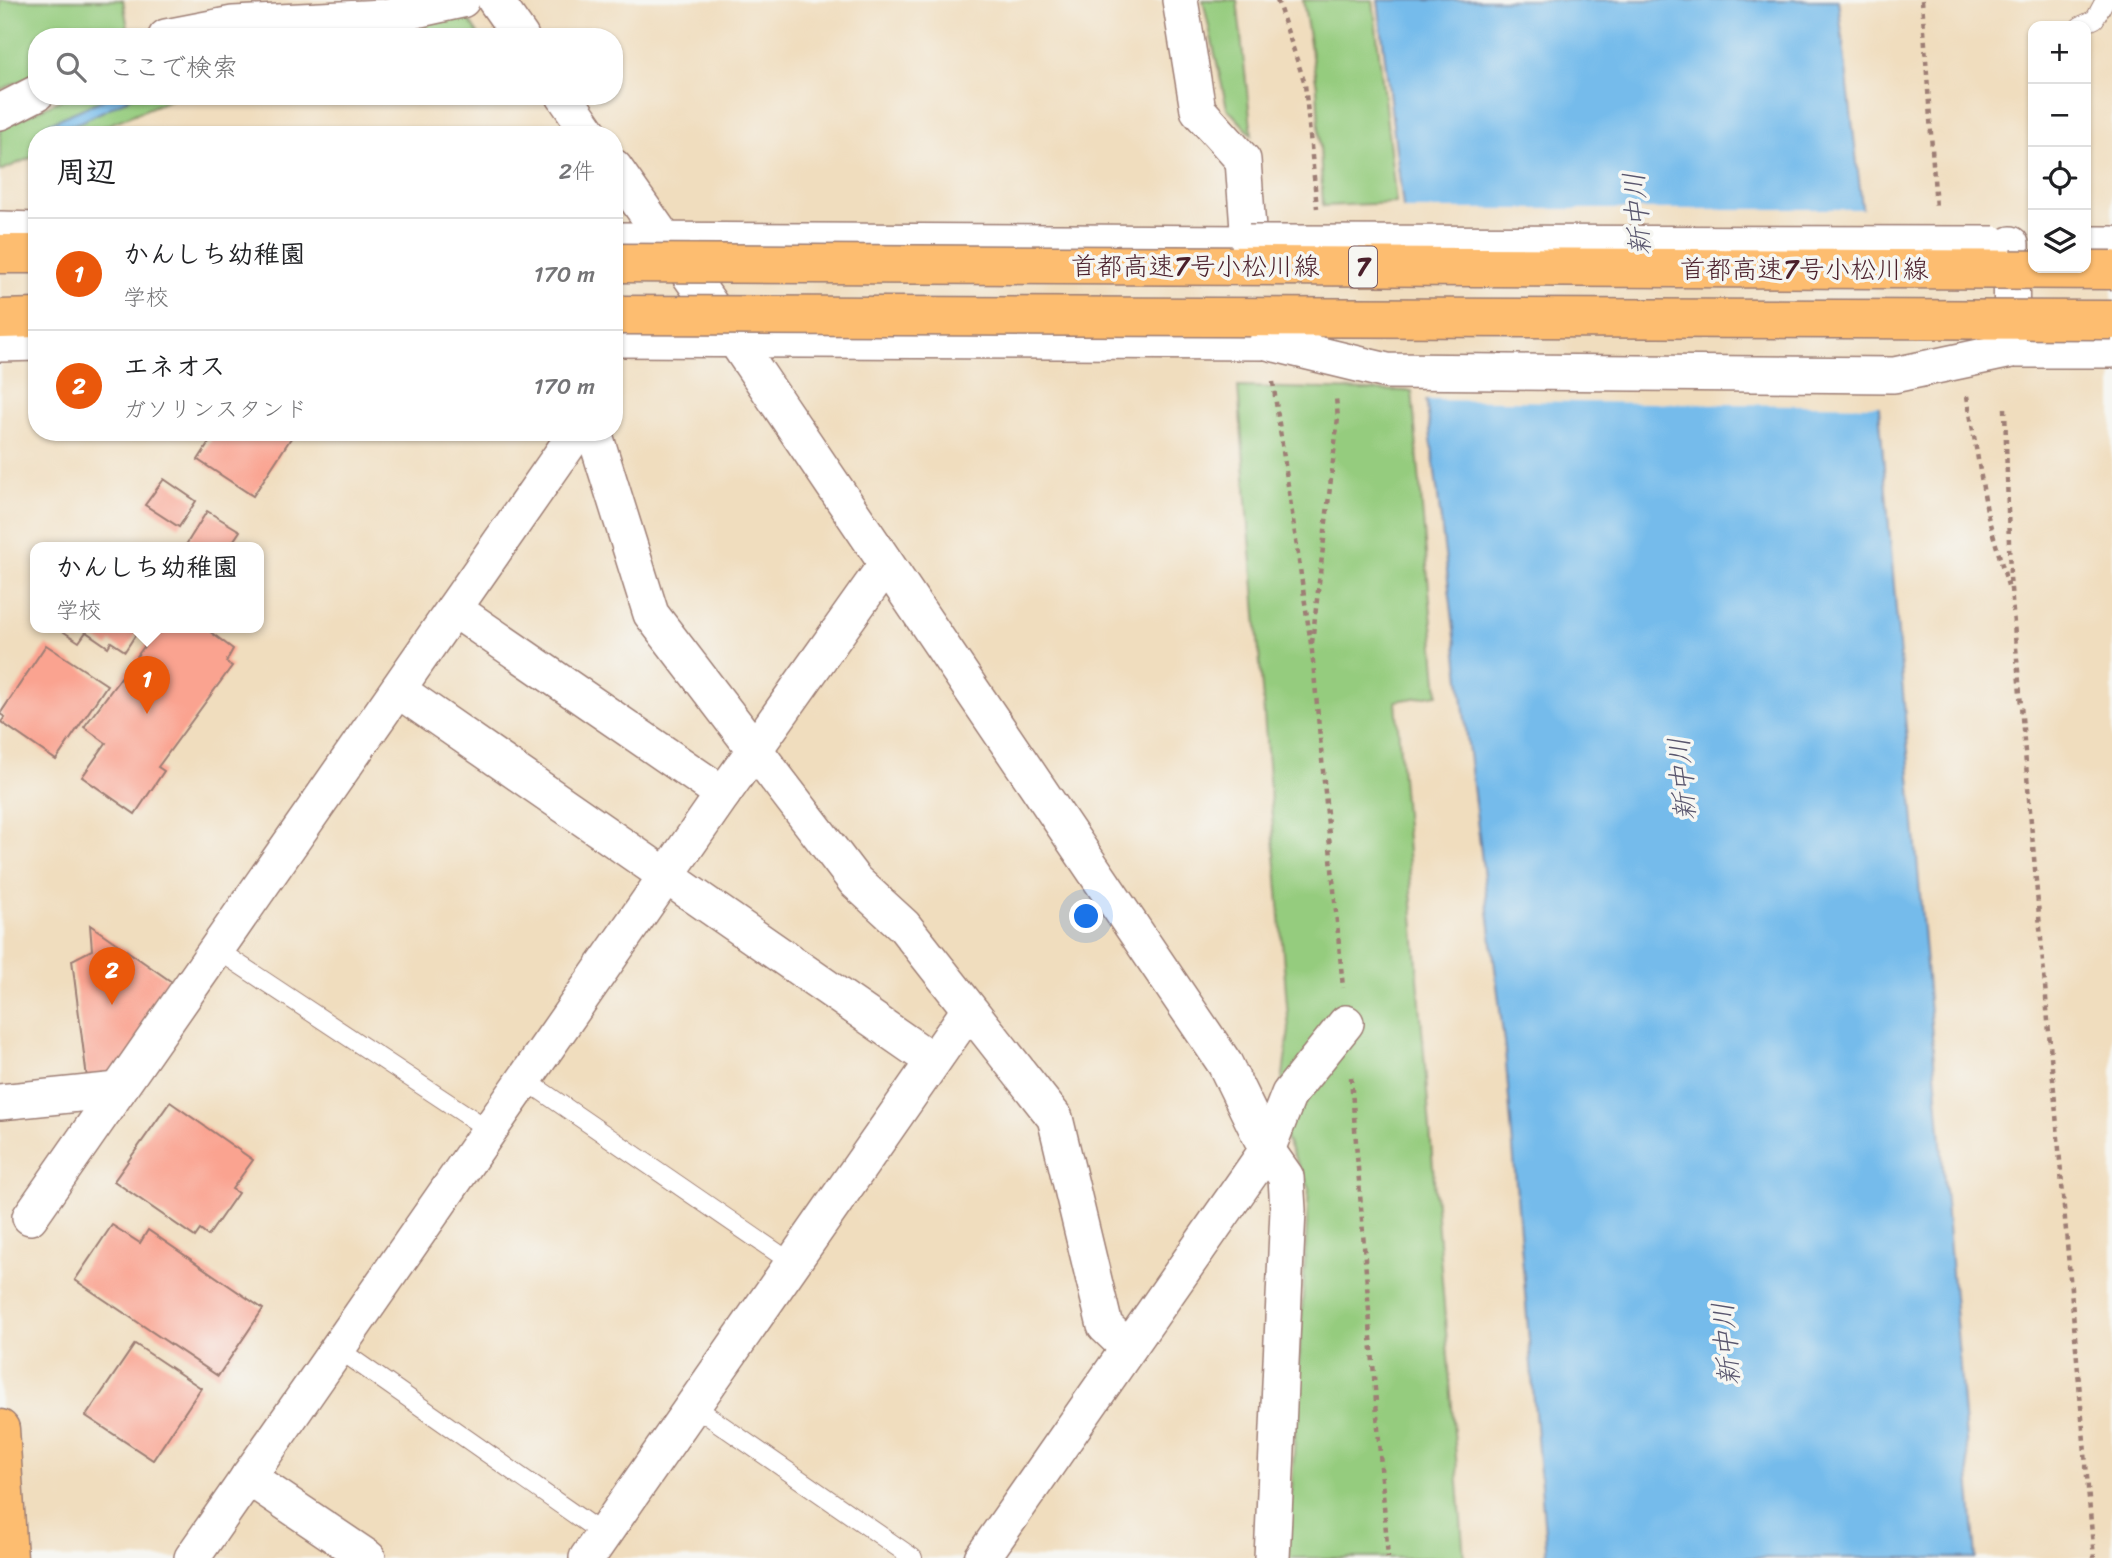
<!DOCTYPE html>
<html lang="ja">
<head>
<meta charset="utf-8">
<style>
  :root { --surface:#fff; --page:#f6f6f6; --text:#202124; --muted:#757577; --line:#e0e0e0; --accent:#ea580c }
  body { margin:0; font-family:Sriracha,"Klee One",sans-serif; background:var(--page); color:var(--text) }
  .controls { position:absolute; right:21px; top:21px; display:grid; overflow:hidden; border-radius:14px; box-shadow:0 2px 5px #0004 }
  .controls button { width:63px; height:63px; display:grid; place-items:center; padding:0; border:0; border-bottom:2px solid var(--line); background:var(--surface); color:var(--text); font:35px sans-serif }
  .you { position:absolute; left:1087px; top:917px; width:24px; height:24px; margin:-18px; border:5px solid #fff; border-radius:50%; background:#1a73e8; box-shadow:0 0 0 10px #1a73e833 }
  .badge { display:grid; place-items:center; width:46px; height:46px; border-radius:50%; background:var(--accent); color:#fff; font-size:23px; font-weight:700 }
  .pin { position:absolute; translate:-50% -58px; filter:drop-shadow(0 2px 4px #0008) }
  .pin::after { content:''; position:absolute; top:37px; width:24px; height:21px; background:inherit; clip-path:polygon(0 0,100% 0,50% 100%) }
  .popup { position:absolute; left:30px; top:542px; width:234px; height:91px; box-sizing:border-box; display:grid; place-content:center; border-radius:14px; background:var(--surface); filter:drop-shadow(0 2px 5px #0005); font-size:23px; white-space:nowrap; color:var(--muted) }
  .popup b { font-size:26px; color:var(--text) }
  .popup::after { content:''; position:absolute; left:50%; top:100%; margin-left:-14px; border:14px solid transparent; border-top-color:var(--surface) }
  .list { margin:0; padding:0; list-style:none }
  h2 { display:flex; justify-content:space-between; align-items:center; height:91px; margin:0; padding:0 28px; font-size:30px }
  h2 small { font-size:23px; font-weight:400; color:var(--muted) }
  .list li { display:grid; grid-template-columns:46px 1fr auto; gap:21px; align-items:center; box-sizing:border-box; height:112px; padding:0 28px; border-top:2px solid var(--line) }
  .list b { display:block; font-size:26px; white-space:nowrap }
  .list p { margin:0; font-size:23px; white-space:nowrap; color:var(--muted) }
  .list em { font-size:23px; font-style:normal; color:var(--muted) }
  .icon { flex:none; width:38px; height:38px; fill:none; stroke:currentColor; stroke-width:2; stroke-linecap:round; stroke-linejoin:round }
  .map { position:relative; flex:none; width:2112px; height:1558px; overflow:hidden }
  .search { position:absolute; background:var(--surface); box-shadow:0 2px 5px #0004; left:28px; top:28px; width:595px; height:77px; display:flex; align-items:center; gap:18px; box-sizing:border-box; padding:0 24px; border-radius:28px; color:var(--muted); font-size:26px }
  .panel { position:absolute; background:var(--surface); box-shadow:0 2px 5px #0004; left:28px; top:126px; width:595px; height:315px; border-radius:28px }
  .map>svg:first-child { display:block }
  .green { fill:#95cc7e; stroke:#707654; stroke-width:2 }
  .water { fill:#74bbeb; stroke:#5f6d8b; stroke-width:2 }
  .pier { fill:#f0ddbe }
  .building { fill:#faa390 }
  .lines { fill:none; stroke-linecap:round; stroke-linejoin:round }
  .service-casing { stroke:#9d7e74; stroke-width:20 }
  .minor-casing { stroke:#9d7e74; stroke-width:38 }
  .primary-casing { stroke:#9d7e74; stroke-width:41 }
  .motorway-casing { stroke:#9d7e74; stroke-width:41 }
  .path { stroke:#9d7e74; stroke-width:4.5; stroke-dasharray:5 5; stroke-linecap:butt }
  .service { stroke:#fff; stroke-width:18 }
  .minor { stroke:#fff; stroke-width:35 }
  .primary { stroke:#fdbd6f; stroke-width:38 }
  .motorway { stroke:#fdbd6f; stroke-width:38 }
  .minor-bridge-casing { stroke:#9d7e74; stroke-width:38; stroke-linecap:butt }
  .motorway-bridge-casing { stroke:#9d7e74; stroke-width:41; stroke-linecap:butt }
  .minor-bridge { stroke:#fff; stroke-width:35 }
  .motorway-bridge { stroke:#fdbd6f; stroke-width:38 }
  .labels { text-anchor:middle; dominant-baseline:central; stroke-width:7; stroke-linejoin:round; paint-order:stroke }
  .shield { fill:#f6f6f2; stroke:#7e6067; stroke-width:2 }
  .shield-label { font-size:24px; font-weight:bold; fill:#4a1f2b }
  .street-label { font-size:26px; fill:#4a1f2b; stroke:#f6f6f2 }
  .water-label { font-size:28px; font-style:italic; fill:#59566e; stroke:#f6f6f2 }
</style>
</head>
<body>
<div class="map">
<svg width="2112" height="1558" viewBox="0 0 2112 1558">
  <rect width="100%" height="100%" fill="#f6f6f2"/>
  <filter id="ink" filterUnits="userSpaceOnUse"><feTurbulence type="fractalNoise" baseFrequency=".0143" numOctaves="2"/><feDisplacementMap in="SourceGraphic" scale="14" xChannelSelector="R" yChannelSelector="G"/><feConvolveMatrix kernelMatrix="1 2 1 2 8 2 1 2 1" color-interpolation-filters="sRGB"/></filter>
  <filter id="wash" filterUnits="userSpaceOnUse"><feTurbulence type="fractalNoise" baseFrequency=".00686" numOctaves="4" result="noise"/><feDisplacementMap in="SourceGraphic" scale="28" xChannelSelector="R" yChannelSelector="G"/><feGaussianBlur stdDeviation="1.57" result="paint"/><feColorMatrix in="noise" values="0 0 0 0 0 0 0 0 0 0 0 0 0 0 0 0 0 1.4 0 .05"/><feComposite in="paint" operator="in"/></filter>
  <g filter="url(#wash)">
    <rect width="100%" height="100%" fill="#f0ddbe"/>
    <g class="green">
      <polygon points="0,0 123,0 129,34 122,37 37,37 37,74 0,90"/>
      <polygon points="1203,0 1237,0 1252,135 1227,108"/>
      <polygon points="1303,0 1373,0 1396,203 1323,206 1317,87"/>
      <polygon points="462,10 480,37 379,37"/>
      <polygon points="69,96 179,96 83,135 37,135 37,155 0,171 0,128"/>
      <polygon points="1238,387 1412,391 1438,694 1396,701 1464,1558 1288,1558 1309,1187 1277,1121 1289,1030"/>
    </g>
    <g class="water">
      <polygon points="1378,0 1838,0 1862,206 1976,1558 1547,1558 1505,1051"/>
      <polygon points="111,96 134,96 83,121 48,133 45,125"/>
    </g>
    <polygon class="pier" points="1399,209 1866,209 1883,406 1422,400"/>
    <g id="blocks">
      <g class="building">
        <polygon points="216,432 289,432 293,435 253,496 198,460"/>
        <polygon points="164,479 196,501 179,527 145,505"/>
        <polygon points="207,511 240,531 232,543 241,548 184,548"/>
        <polygon points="58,628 140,628 125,651 111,642 108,647 86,632 79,642"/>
        <polygon points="158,628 205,628 233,649 226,662 232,666 158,767 164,771 135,814 82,777 106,743 84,727"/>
        <polygon points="46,645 107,685 56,760 1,722 5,717 0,714"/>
        <polygon points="90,925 179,987 118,1072 87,1078 72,960 92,950"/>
        <polygon points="170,1102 253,1160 232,1189 238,1193 208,1236 200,1230 195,1237 114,1181"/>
        <polygon points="112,1225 140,1243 148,1230 263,1309 218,1376 75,1280"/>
        <polygon points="135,1344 201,1388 153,1460 86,1416"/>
      </g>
    </g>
  </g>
  <g filter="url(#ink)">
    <use href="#blocks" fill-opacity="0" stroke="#9d7e74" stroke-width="2"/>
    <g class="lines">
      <g class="service-casing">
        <g id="service">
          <polyline points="2080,26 2095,19 2105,0"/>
          <polyline points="216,949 489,1130"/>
          <polyline points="524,1079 792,1263"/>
          <polyline points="337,1348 604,1535"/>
          <polyline points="694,1406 913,1558"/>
        </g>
      </g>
      <g class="minor-casing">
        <g id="minor">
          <polyline points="495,0 521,37"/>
          <polyline points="166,37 233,24 384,17 462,0"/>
          <polyline points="564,96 591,135"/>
          <polyline points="0,112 37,93"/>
          <polyline points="614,167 735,340 1225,1064 1267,1150 1286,1177 1288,1210 1272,1558"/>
          <polyline points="0,229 37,230"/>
          <polyline points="614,240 1249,243 1243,160 1198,110 1180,0"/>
          <polyline points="2011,244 2012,350 2112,350"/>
          <polyline points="2086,244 2112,244"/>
          <polyline points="614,339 1267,342"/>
          <polyline points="0,344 37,343"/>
          <polyline points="594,432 651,614 855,881 904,926 1055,1118 1105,1326 1127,1347"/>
          <polyline points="454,609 723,794"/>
          <polyline points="398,690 933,1061"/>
          <polyline points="0,1102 118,1090"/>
          <polyline points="30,1217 577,432"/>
          <polyline points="248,1477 368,1558"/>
          <polyline points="192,1558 723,794 885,566"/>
          <polyline points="587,1558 969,1010"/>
          <polyline points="982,1558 1267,1150 1289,1094 1346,1023"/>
        </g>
      </g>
      <g class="primary-casing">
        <polyline id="primary" points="0,1429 8,1558"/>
      </g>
      <g class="motorway-casing">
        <g id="motorway">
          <polyline points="0,254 37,254"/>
          <polyline points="0,319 37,318"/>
        </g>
      </g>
      <g class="path">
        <polyline points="1277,0 1305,84 1317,208"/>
        <polyline points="1922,0 1936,208"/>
        <polyline points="1273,382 1312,651 1343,988"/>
        <polyline points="1967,396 1988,517 2009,589"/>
        <polyline points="2005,408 2010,577 2094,1558"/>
        <polyline points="1312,643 1338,418 1336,398"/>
        <polyline points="1351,1077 1388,1558"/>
      </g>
      <use href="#service" class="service"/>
      <use href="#minor" class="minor"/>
      <use href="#primary" class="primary"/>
      <use href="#motorway" class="motorway"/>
      <g class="minor-bridge-casing">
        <g id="minor-bridge">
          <polyline points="1249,243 1994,244"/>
          <polyline points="1267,342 1387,371 1894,375 2012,350"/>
        </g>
      </g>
      <g class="motorway-bridge-casing">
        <g id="motorway-bridge">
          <polyline points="614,263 2112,270"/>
          <polyline points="614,315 2112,320"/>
        </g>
      </g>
      <use href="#minor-bridge" class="minor-bridge"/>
      <use href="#motorway-bridge" class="motorway-bridge"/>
    </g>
  </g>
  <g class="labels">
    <rect class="shield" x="1349" y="246.5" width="28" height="41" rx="5"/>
    <g class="shield-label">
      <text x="1363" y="267">7</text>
    </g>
    <g class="street-label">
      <text x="1195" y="266">首都高速7号小松川線</text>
      <text x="1804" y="269">首都高速7号小松川線</text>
    </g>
    <g class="water-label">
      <text transform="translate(1637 214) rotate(-95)">新中川</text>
      <text transform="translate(1682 779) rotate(-95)">新中川</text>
      <text transform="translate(1726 1344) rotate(-95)">新中川</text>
    </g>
  </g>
</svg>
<div class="controls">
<button>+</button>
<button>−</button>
<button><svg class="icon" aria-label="locate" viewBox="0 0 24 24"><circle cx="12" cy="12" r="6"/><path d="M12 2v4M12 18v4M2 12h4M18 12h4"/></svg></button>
<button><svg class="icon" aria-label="layers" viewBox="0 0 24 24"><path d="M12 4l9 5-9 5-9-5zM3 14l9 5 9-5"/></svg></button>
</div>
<div class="you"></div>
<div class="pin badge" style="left:147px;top:714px">1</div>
<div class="popup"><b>かんしち幼稚園</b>学校</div>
<div class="pin badge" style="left:112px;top:1005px">2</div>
<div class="search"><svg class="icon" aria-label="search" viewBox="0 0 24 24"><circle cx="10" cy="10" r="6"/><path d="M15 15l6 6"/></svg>ここで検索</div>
<section class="panel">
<h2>周辺<small>2件</small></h2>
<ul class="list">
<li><span class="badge">1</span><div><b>かんしち幼稚園</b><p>学校</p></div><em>170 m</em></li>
<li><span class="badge">2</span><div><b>エネオス</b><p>ガソリンスタンド</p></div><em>170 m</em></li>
</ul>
</section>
</div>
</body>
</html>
